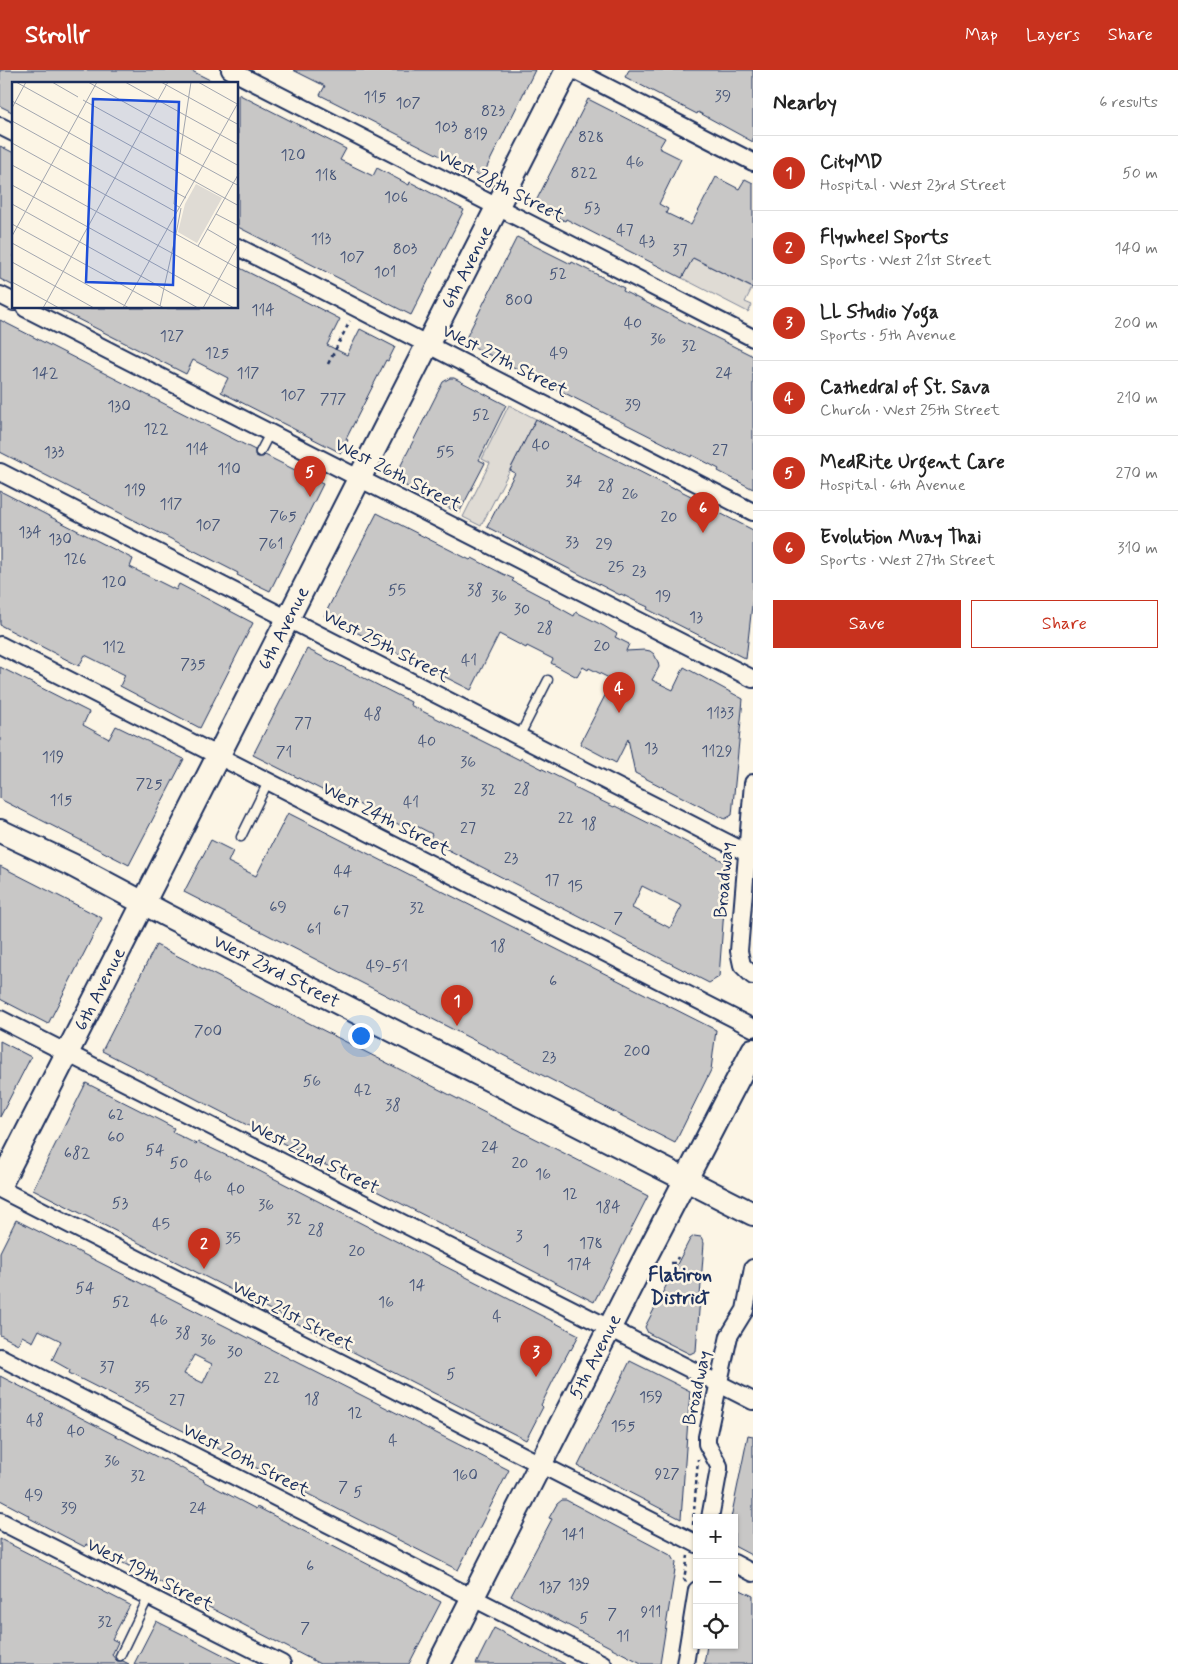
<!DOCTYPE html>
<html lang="en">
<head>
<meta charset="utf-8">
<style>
  :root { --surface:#fff; --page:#f2f2f2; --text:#222; --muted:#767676; --line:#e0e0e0; --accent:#c8321e }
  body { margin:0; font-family:Mynerve,sans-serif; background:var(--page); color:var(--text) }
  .controls { position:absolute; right:15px; bottom:15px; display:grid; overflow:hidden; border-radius:0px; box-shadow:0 1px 4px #0004 }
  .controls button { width:45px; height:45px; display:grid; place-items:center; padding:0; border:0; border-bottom:1px solid var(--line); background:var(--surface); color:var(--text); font:25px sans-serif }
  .you { position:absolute; left:360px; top:965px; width:18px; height:18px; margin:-12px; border:4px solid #fff; border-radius:50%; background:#1a73e8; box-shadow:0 0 0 8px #1a73e833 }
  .badge { display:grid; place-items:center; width:32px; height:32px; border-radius:50%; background:var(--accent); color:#fff; font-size:16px; font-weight:700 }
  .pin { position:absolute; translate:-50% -41px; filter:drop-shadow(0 1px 2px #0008) }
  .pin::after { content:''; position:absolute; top:26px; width:18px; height:15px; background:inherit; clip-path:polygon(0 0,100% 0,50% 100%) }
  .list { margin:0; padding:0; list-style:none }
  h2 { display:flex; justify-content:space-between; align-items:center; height:65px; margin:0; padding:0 20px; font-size:21px }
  h2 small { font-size:16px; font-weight:400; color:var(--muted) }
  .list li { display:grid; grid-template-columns:32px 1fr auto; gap:15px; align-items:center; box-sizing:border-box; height:75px; padding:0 20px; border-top:1px solid var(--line) }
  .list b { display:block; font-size:19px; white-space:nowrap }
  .list p { margin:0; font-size:16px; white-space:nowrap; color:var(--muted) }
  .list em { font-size:16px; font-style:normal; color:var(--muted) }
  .actions { display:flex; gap:10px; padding:15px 20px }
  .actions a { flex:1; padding:11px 0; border:1px solid var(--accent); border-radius:0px; text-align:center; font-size:18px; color:var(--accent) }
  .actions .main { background:var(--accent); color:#fff }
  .icon { flex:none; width:28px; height:28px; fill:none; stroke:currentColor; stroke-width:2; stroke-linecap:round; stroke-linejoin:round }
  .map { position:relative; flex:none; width:753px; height:1594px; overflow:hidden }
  header { display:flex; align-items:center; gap:30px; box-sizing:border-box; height:70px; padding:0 25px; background:var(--accent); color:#fff }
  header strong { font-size:24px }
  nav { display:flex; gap:28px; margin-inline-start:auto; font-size:18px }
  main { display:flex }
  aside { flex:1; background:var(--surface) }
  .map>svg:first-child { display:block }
  .green { fill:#dfdbd4; stroke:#7d8599 }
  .building { fill:#c8c7c6; stroke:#1b2f5e; fill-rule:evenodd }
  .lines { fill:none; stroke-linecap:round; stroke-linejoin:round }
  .lane-casing { stroke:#1b2f5e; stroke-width:11 }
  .street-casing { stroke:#1b2f5e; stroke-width:20 }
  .secondary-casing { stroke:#1b2f5e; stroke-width:26 }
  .path { stroke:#1b2f5e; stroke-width:2.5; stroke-dasharray:4 4; stroke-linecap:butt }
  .lane { stroke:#fcf5e5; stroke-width:8 }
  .street { stroke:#fcf5e5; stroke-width:16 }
  .secondary { stroke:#fcf5e5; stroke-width:22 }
  .labels { text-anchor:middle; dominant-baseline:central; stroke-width:5; stroke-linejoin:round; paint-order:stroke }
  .number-label { font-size:16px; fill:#465578 }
  .street-label { font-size:19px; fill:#1b2f5e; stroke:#fcf5e5 }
  .neighbourhood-label { font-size:20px; font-weight:bold; fill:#1b2f5e; stroke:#fcf5e5 }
  .inset-road { fill:none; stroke:#a2a6af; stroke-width:1 }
  .view { fill:#1d4ed8; fill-opacity:0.15; stroke:#1d4ed8; stroke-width:2.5 }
  .inset-edge { fill:none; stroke:#1b2f5e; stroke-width:2.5 }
</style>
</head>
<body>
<header>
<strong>Strollr</strong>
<nav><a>Map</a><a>Layers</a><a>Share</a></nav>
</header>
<main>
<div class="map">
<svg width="753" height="1594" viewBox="0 0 753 1594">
  <rect width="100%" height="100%" fill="#fcf5e5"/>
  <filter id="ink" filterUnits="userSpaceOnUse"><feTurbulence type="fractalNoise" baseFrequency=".02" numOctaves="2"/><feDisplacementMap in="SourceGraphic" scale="10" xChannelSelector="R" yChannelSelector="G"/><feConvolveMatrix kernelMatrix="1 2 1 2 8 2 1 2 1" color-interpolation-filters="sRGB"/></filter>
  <g filter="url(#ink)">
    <g class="green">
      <polygon points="693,188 752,218 745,232 752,235 748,242 682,208"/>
      <polygon points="509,335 536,349 481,456 463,447 490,393 482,389"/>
    </g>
    <g class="building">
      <polygon points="0,0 190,0 218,14 14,14 14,43 0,36"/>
      <polygon points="293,0 535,0 482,107 320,25 325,16"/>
      <polygon points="629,0 753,0 753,72 698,42 697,44 625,7"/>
      <polygon points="238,24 346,79 340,90 373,106 377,98 409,115 410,112 464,140 411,245 238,157"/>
      <polygon points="588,29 665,68 659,78 681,89 659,134 668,139 666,143 691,155 716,107 739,119 745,109 753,113 753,218 693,188 682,208 566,149 565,151 534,135"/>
      <polygon points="0,76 14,83 14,216 0,209"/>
      <polygon points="517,167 571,194 572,192 624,218 623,221 753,286 753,419 718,401 719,399 692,385 691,387 464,272"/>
      <polygon points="238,197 340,249 327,275 347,285 360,259 395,277 388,291 386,290 346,369 348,370 341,383 221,322 228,308 193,290 186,304 56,238 238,238"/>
      <polygon points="0,250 255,380 255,385 258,387 263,387 265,385 323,414 270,521 237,505 238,503 0,382"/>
      <polygon points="450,308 454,308 506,335 479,390 485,393 459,443 400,413 397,407 397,403 443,312"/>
      <polygon points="536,349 674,419 675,418 703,432 702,434 753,460 753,526 746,589 647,539 648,537 635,531 621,524 620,525 487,457 515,403 510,400"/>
      <polygon points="0,421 133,489 130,497 176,520 179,514 253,553 200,658 120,616 125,605 85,585 79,596 0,555"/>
      <polygon points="377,443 470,490 472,488 503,504 514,509 512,511 550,531 549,532 574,546 576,542 604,556 617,564 615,567 629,574 626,581 645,580 650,581 654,584 658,592 659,597 652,610 673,620 684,597 743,629 732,745 725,749 635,703 628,669 616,693 580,674 613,610 589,598 588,600 583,597 577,607 551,593 553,589 527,576 526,578 499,564 471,620 324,546"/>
      <path d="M307 579 411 632 410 635 520 690 521 688 574 715 573 717 587 724 614 737 615 736 729 794 727 828 725 826 719 907 709 913 429 770 432 764 409 752 406 758 338 724 336 727 253 685ZM642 816 682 836 670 858 632 838Z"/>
      <polygon points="0,597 89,642 83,655 94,661 109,669 116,656 184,689 129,795 0,729"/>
      <polygon points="288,743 716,960 711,1000 675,1073 184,822 211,770 233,781 228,792 256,806"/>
      <polygon points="0,796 102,848 48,954 0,929"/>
      <polygon points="156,875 648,1126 594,1232 102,981"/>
      <polygon points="0,971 31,987 0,1047"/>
      <polygon points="86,1013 161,1051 174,1058 172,1062 196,1074 198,1072 236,1090 236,1089 579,1265 571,1280 570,1279 555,1307 541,1335 543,1337 526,1370 33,1119"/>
      <path d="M16 1150 509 1400 458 1500 69 1303 70 1300 52 1290 61 1271 39 1260 33 1272 22 1266 18 1274 0 1265V1182ZM194 1285 212 1294 203 1313 184 1304Z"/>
      <polygon points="694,1166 701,1167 704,1173 696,1281 690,1284 648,1263 645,1257 690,1169"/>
      <polygon points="630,1291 690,1321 681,1449 578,1396"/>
      <polygon points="0,1306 163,1390 164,1389 204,1410 203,1411 256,1439 257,1437 441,1532 409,1594 320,1594 86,1474 85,1477 29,1448 30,1446 0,1430"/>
      <polygon points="748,1365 753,1366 753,1486 734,1476 734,1448 731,1448"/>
      <polygon points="562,1430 566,1430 672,1486 676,1493 660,1594 643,1594 511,1526 552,1449 549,1448 557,1434"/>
      <polygon points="0,1469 130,1535 112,1569 118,1572 112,1585 117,1591 123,1591 129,1594 0,1594"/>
      <polygon points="734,1517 753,1526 753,1594 704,1594 707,1575 734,1575"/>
      <polygon points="156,1551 204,1575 241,1594 134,1594"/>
      <polygon points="494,1558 565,1594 476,1594"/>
    </g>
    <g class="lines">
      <g class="lane-casing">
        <g id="lane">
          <polyline points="260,382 270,363"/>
          <polyline points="519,667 548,610"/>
          <polyline points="241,767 268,712"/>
          <polyline points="120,1586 149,1526"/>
        </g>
      </g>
      <g class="street-casing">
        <g id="street">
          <polyline points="230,0 753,268"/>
          <polyline points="574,0 753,92"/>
          <polyline points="0,56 14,63"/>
          <polyline points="238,177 753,442"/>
          <polyline points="0,225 14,232"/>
          <polyline points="25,238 753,609"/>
          <polyline points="0,402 753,786"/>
          <polyline points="0,575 753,958"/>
          <polyline points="753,713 739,881 742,895 753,906"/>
          <polyline points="0,949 753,1331"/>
          <polyline points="0,1119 697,1474"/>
          <polyline points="0,1287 603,1594"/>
          <polyline points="710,1448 719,1399 719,1396 707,1374 707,1367 729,1266 745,1240 753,1198"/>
          <polyline points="0,1451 282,1594"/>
          <polyline points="734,1493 753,1503"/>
          <polyline points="685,1594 697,1520"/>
        </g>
      </g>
      <g class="secondary-casing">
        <g id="secondary">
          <path id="s1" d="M0 761 72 795 166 845 753 1144"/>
          <path id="s2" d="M0 1115 567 0"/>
          <path id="s3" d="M439 1594 642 1194 753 980"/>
        </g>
      </g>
      <g class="path">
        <polyline points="328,294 350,251"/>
        <polyline points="671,1193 675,1193 678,1187"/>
        <polyline points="693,1455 698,1389"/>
        <polyline points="686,1512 684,1509 688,1486"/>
      </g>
      <use href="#lane" class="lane"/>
      <use href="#street" class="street"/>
      <use href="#secondary" class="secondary"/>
    </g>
  </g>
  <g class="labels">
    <g class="number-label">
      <text x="723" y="26">39</text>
      <text x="375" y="27">115</text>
      <text x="408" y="33">107</text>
      <text x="493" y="41">823</text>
      <text x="446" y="57">103</text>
      <text x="476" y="64">819</text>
      <text x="591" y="67">828</text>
      <text x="293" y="85">120</text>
      <text x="635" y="92">46</text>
      <text x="584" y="103">822</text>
      <text x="326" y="105">118</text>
      <text x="396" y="127">106</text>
      <text x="592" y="138">53</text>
      <text x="625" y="160">47</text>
      <text x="321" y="169">113</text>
      <text x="647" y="171">43</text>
      <text x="405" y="179">803</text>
      <text x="680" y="180">37</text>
      <text x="352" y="187">107</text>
      <text x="385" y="202">101</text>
      <text x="558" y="204">52</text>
      <text x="519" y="230">800</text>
      <text x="263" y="240">114</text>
      <text x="633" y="253">40</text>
      <text x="172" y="266">127</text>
      <text x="658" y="269">36</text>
      <text x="689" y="276">32</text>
      <text x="217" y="283">125</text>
      <text x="559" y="283">49</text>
      <text x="45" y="303">142</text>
      <text x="248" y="303">117</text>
      <text x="724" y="303">24</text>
      <text x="293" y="325">107</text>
      <text x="333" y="329">777</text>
      <text x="633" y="335">39</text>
      <text x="119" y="336">130</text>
      <text x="481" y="345">52</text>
      <text x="156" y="359">122</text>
      <text x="541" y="375">40</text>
      <text x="197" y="379">114</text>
      <text x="720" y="380">27</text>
      <text x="54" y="382">133</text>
      <text x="445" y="382">55</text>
      <text x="229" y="399">110</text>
      <text x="574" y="411">34</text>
      <text x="606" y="416">28</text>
      <text x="135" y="420">119</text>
      <text x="630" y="424">26</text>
      <text x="171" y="434">117</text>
      <text x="283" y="446">765</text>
      <text x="669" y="447">20</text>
      <text x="208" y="455">107</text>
      <text x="30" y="462">134</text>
      <text x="60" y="469">130</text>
      <text x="572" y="472">33</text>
      <text x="271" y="474">761</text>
      <text x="604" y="474">29</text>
      <text x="75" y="489">126</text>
      <text x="616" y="497">25</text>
      <text x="639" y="501">23</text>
      <text x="114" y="512">120</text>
      <text x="397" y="520">55</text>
      <text x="475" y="520">38</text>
      <text x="499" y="526">36</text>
      <text x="663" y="526">19</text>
      <text x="522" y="539">30</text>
      <text x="696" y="547">13</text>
      <text x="545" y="558">28</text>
      <text x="602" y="576">20</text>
      <text x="114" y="577">112</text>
      <text x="469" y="590">41</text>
      <text x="193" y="594">735</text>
      <text x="720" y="643">1133</text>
      <text x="373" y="644">48</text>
      <text x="303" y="653">77</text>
      <text x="427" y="671">40</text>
      <text x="651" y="678">13</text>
      <text x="717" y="681">1129</text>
      <text x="284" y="682">71</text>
      <text x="53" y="687">119</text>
      <text x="468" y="692">36</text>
      <text x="149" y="714">725</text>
      <text x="522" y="719">28</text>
      <text x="488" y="720">32</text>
      <text x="61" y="730">115</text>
      <text x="411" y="732">41</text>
      <text x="566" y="748">22</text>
      <text x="589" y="754">18</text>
      <text x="468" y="758">27</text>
      <text x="511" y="788">23</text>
      <text x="343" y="801">44</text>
      <text x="552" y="810">17</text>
      <text x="575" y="816">15</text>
      <text x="278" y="837">69</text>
      <text x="417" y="838">32</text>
      <text x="341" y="841">67</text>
      <text x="618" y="848">7</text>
      <text x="314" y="859">61</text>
      <text x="498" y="876">18</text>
      <text x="387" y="896">49-51</text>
      <text x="553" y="911">6</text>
      <text x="208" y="961">700</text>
      <text x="637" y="981">200</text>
      <text x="549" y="987">23</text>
      <text x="312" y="1011">56</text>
      <text x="363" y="1020">42</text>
      <text x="393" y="1035">38</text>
      <text x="116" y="1045">62</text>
      <text x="116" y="1067">60</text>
      <text x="490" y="1077">24</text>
      <text x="155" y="1080">54</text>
      <text x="77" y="1083">682</text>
      <text x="179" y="1093">50</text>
      <text x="520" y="1093">20</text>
      <text x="543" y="1104">16</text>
      <text x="203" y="1106">46</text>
      <text x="236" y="1119">40</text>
      <text x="570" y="1124">12</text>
      <text x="120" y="1133">53</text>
      <text x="266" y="1135">36</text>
      <text x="608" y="1137">184</text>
      <text x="294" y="1149">32</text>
      <text x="161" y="1154">45</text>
      <text x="316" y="1160">28</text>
      <text x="519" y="1166">3</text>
      <text x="233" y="1168">35</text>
      <text x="591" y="1173">178</text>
      <text x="546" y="1180">1</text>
      <text x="357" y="1181">20</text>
      <text x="579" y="1194">174</text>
      <text x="417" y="1215">14</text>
      <text x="85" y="1218">54</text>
      <text x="121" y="1232">52</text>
      <text x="386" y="1232">16</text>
      <text x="497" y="1246">4</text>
      <text x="159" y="1250">46</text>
      <text x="183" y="1263">38</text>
      <text x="208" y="1270">36</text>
      <text x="235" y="1282">30</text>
      <text x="107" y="1297">37</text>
      <text x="451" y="1304">5</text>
      <text x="272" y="1308">22</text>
      <text x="142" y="1317">35</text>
      <text x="651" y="1327">159</text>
      <text x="312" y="1329">18</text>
      <text x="177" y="1330">27</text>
      <text x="355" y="1343">12</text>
      <text x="35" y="1350">48</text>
      <text x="623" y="1356">155</text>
      <text x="76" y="1361">40</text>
      <text x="393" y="1370">4</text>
      <text x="112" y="1391">36</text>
      <text x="667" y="1404">927</text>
      <text x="465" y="1405">160</text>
      <text x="138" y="1406">32</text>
      <text x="343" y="1417">7</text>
      <text x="358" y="1422">5</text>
      <text x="34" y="1425">49</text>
      <text x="69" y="1438">39</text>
      <text x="198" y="1438">24</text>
      <text x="573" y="1464">141</text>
      <text x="310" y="1496">6</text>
      <text x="579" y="1514">139</text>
      <text x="550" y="1517">137</text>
      <text x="651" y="1542">911</text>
      <text x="612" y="1544">7</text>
      <text x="584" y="1548">5</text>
      <text x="105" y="1552">32</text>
      <text x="305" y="1558">7</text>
      <text x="623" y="1566">11</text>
    </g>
    <g class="street-label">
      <text transform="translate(501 116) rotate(27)">West 28th Street</text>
      <text stroke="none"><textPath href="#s2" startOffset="1030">6th Avenue</textPath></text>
      <text transform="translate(505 291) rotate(27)">West 27th Street</text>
      <text transform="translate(398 405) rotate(27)">West 26th Street</text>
      <text stroke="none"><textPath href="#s2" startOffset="625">6th Avenue</textPath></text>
      <text transform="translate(386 576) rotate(27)">West 25th Street</text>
      <text transform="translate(386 749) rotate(27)">West 24th Street</text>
      <text transform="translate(724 810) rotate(-85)">Broadway</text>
      <text stroke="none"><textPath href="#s1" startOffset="310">West 23rd Street</textPath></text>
      <text stroke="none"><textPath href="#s2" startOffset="220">6th Avenue</textPath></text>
      <text transform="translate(314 1087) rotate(27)">West 22nd Street</text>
      <text transform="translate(293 1246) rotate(27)">West 21st Street</text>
      <text stroke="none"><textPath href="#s3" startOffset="345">5th Avenue</textPath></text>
      <text transform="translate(697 1318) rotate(-78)">Broadway</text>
      <text transform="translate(246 1390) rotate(27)">West 20th Street</text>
      <text transform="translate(150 1505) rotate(27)">West 19th Street</text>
    </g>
    <g class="neighbourhood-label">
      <text x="680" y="1205">Flatiron<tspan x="680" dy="23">District</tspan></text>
    </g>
  </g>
  <g transform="translate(12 12)">
    <rect width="226" height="226" fill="#fcf5e5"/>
    <path d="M184 102 210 116 185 161 166 150 173 122Z" fill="#dfdbd4"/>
    <path class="inset-road" d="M4 0 227 124M40 0 66 15M76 0 227 84M113 0 227 63M149 0 227 43M186 0 227 23M71 18 227 104M0 19 174 116M0 26 14 0M0 39 164 130M0 61 227 187M168 72 179 0M0 83 227 208M0 103 222 226M163 110 162 122 167 125M0 122 186 226M204 132 227 144M0 142 152 226M195 147 226 165M164 152 169 126M0 154 85 0M0 161 117 226M186 164 227 91M0 180 82 226M0 200 47 226M148 224 164 152M31 226 156 0M111 226 227 19M191 226 227 161"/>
    <path class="view" d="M81 17 167 20 161 203 74 200Z"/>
    <rect width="226" height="226" class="inset-edge"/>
  </g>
</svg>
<div class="controls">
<button>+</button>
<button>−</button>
<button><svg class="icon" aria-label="locate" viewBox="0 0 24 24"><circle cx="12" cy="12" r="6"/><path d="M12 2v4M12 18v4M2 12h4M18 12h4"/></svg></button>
</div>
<div class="you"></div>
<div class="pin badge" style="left:457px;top:956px">1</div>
<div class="pin badge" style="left:204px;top:1199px">2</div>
<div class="pin badge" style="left:536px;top:1307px">3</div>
<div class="pin badge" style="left:619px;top:643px">4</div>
<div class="pin badge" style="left:310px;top:427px">5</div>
<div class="pin badge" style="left:703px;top:463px">6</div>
</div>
<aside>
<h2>Nearby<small>6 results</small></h2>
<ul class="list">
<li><span class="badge">1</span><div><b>CityMD</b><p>Hospital · West 23rd Street</p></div><em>50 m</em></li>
<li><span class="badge">2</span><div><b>Flywheel Sports</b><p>Sports · West 21st Street</p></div><em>140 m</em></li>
<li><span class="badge">3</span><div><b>LL Studio Yoga</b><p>Sports · 5th Avenue</p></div><em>200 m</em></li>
<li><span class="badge">4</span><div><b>Cathedral of St. Sava</b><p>Church · West 25th Street</p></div><em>210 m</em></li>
<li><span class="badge">5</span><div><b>MedRite Urgent Care</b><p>Hospital · 6th Avenue</p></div><em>270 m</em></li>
<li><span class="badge">6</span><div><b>Evolution Muay Thai</b><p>Sports · West 27th Street</p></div><em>310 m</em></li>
</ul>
<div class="actions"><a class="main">Save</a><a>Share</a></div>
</aside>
</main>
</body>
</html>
